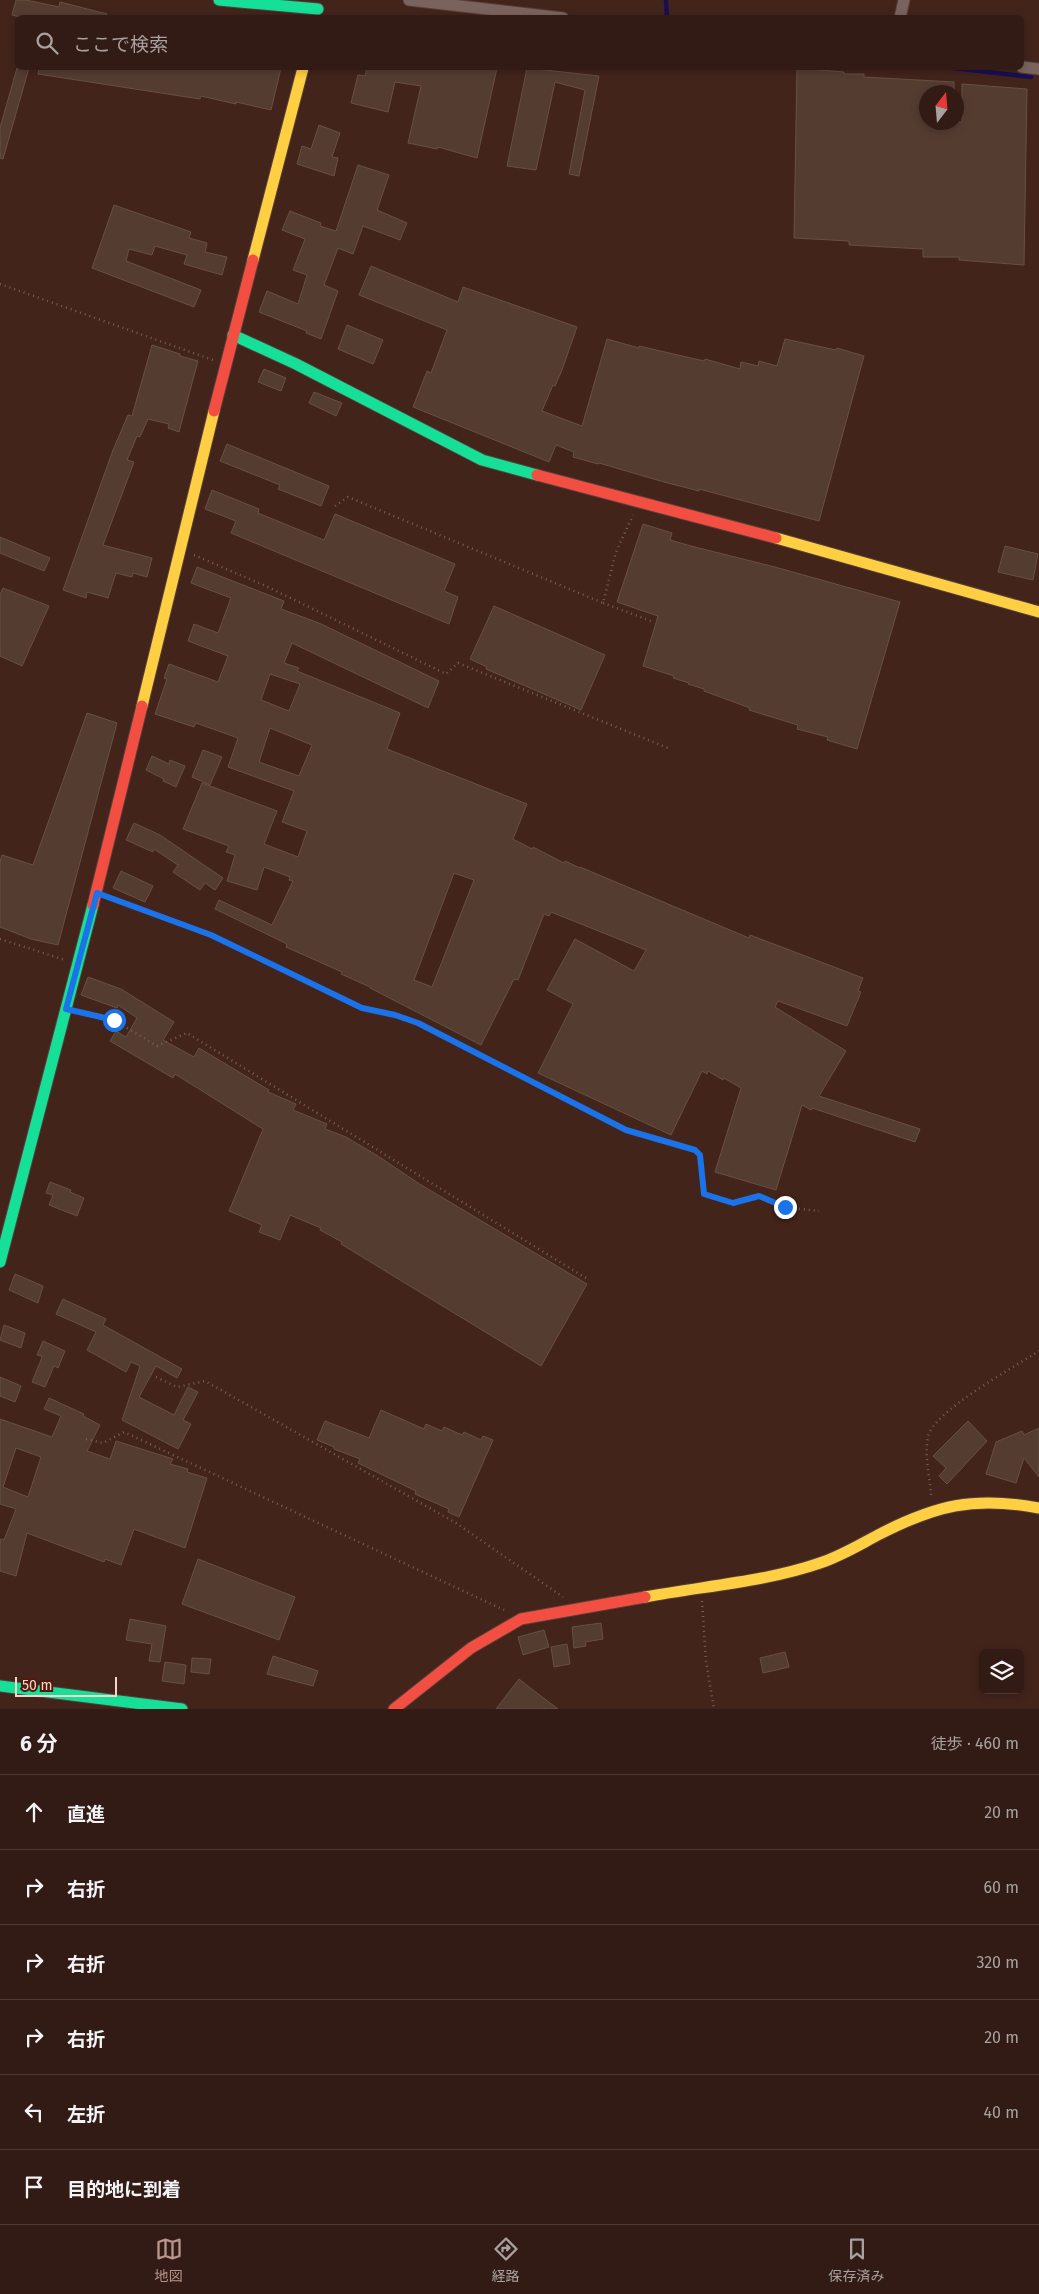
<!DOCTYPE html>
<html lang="ja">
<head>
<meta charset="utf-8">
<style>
  :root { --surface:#321b14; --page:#3a241d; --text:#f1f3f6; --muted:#a8a1a0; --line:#4d3934; --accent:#b8968c }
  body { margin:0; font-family:"Fira Sans","Noto Sans JP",sans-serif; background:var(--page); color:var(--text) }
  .controls { position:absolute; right:15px; bottom:15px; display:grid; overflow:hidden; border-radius:8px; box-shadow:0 2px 8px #0003 }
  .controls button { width:45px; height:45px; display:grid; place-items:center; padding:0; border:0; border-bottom:1px solid var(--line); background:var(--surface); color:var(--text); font:25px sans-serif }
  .compass { position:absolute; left:919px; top:85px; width:45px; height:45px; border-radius:50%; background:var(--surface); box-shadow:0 2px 8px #0003; rotate:16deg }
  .scale { position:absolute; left:15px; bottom:12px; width:102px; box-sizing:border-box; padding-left:5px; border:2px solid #f7d3c9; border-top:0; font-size:14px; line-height:18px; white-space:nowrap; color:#f7d3c9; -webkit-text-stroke:4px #511b0c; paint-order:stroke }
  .stop { position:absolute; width:15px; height:15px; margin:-11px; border:4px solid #1a73e8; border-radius:50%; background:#fff }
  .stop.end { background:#1a73e8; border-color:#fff; box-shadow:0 1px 5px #0008 }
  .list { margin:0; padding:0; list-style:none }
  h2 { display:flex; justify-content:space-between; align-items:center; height:65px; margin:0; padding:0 20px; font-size:21px }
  h2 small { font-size:16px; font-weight:400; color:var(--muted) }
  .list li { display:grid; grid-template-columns:32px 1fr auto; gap:15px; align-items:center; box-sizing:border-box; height:75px; padding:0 20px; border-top:1px solid var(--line) }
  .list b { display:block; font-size:19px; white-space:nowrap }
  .list em { font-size:16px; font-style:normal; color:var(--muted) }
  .icon { flex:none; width:28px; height:28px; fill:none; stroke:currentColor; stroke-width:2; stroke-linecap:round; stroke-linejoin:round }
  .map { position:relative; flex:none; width:1039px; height:1709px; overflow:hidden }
  .search { position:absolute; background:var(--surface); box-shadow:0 2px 8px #0003; left:15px; right:15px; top:15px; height:55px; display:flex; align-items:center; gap:12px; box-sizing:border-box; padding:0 18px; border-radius:8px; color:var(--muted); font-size:19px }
  .sheet { height:515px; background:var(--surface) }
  nav { display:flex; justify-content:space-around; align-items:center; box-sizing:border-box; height:70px; border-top:1px solid var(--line); background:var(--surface); font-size:14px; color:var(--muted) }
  nav a { display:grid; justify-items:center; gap:2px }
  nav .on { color:var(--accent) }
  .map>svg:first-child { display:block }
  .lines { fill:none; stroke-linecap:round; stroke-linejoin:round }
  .stream { stroke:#190e54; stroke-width:4.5 }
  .building { fill:#543c31; stroke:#675045; fill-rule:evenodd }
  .street-casing { stroke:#573f39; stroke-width:13 }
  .fast-casing { stroke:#573f39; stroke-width:13 }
  .slow-casing { stroke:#573f39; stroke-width:13 }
  .jam-casing { stroke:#573f39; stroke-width:13 }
  .path { stroke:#755f58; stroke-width:2.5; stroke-dasharray:1 4; stroke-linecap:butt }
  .street { stroke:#7a635c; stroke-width:11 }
  .fast { stroke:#16e098; stroke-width:11 }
  .slow { stroke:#ffcf43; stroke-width:11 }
  .jam { stroke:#f24e42; stroke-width:11 }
  .route { stroke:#1a73e8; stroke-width:6 }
</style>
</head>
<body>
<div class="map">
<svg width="1039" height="1709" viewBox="0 0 1039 1709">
  <rect width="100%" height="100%" fill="#42241b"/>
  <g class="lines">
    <g class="stream">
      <polyline points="666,0 667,18"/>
      <polyline points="953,68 1031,77"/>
    </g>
  </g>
  <g class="building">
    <polygon points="16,0 26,0 59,7 60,2 107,14 106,18 24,18 12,15"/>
    <polygon points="17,68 29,68 3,159 0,158 0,128"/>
    <polygon points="39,68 281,68 271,110 236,102 236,104 201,96 200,99 38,74"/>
    <polygon points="367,68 497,68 477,158 438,147 437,149 408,143 421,86 395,82 388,112 351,103 358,75 365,76"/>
    <polygon points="527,68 599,76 579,176 569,174 585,90 555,82 536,170 507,166"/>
    <polygon points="797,68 844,72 844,74 864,74 864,77 954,82 954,92 926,92 926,122 962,122 962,84 1027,89 1024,265 959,260 959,257 923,257 923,249 849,245 849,241 794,238"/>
    <polygon points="319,125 340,133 332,157 338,158 334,176 297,164 302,146 311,149"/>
    <polygon points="358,165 389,175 377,210 407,223 400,240 363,226 353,254 338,248 324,285 338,291 321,339 306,333 307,331 259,312 267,291 298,304 307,275 293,270 305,239 282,230 290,211 321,223 320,226 336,231"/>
    <polygon points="114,205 191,232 189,238 207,243 205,252 227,257 222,275 184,264 187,255 155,246 152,255 129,249 126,261 201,290 194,307 92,268"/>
    <polygon points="371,266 458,302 463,287 577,327 562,370 555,386 553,385 542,411 582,426 607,339 639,348 639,346 704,361 705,359 740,369 741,362 758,366 759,361 777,366 785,339 836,350 837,348 864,356 819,521 699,489 699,491 664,482 599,463 598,464 573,457 574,452 556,445 549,462 413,407 427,371 431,373 447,330 359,295"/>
    <polygon points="347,325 383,340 373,364 338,349"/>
    <polygon points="152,345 180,354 180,356 198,361 179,432 168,428 169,424 148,419 140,437 137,436 127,460 134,462 103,545 152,558 147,577 133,573 132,577 116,573 108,598 87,592 86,598 63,590 113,450 128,415 132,416"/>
    <polygon points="264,369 286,378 281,391 258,382"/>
    <polygon points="314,392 342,403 336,416 309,403"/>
    <polygon points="227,444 329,486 321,506 278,489 280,485 220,461"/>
    <polygon points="212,490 259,509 258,513 324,540 335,514 455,564 444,591 458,597 449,624 231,533 236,521 205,509"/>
    <polygon points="643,524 672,533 670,540 691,546 775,567 900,602 857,749 827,740 828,737 797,729 798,725 749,710 750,708 704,691 704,689 688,684 689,683 673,678 674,676 643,666 658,616 617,602"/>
    <polygon points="0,537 50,558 44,571 0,553"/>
    <polygon points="1005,546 1038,554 1033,580 998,572"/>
    <path d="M197 567 284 601 281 609 319 623 439 681 428 708 292 643 284 663 299 668 297 671 400 713 387 749 527 804 513 839 532 849 533 847 564 863 565 861 580 868V867L749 938 750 935 863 978 858 991 861 992 847 1026 778 1001 775 1007 846 1051 819 1096 920 1129 915 1142 812 1108 811 1110 802 1105 776 1190 715 1172 741 1088 724 1078 723 1080 708 1071 707 1074 702 1071 671 1135 538 1073 573 1004 547 990 575 939 634 971 646 950 551 912 549 916 544 914 518 980 514 979 481 1045 370 988V987L341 974 342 972 286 947 287 944 215 909 219 900 272 925 293 881 289 880 290 877 264 867 257 890 227 881 235 855 226 852 229 846 183 829 202 783 277 811 264 844 298 857 307 831 282 822 294 791 228 767 238 738 196 723 194 727 155 714 167 679 164 678 169 664 218 682 228 656 188 641 194 624 218 633 231 598 191 583ZM270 674 300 684 289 711 261 700ZM270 728 312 745 299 776 259 762ZM454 873 474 880 432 987 414 980Z"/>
    <polygon points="3,588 49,606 22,666 0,656 0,595"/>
    <polygon points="494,606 605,655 581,710 486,669 487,667 470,659"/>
    <polygon points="87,713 117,723 58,945 31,939 0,927 0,862 2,855 33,865"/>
    <polygon points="203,750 222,757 210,785 192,777"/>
    <polygon points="152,756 169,764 170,760 185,766 176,787 163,781 164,779 146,770"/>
    <polygon points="134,823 160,835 223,878 215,890 205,883 200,890 173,872 178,865 154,849 153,852 126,840"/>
    <polygon points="121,871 153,886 145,902 113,888"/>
    <polygon points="88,977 121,989 174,1022 163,1040 194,1057 199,1048 269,1090 268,1092 296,1104 293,1110 327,1124 325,1129 346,1137 378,1156 418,1183 587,1284 541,1366 341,1244 342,1242 320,1230 321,1228 290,1215 280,1240 259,1232 262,1225 229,1211 263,1129 175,1074 173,1078 110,1041 116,1031 126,1037 137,1018 118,1005 117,1008 81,995"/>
    <polygon points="50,1182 71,1190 70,1192 84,1198 77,1216 49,1205 53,1195 46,1193"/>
    <polygon points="15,1274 43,1286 38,1303 9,1290"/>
    <polygon points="63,1299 106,1319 103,1325 182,1369 177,1378 156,1366 139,1397 174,1415 188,1387 198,1392 183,1420 191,1424 178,1449 122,1420 140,1366 131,1362 126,1372 87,1350 96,1332 56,1314"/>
    <polygon points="4,1325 25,1333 21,1348 0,1340"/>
    <polygon points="43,1341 65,1351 58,1368 54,1366 45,1387 32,1382 41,1360 42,1356 37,1355"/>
    <polygon points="0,1377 21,1386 15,1402 0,1396"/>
    <path d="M49 1398 84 1414 83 1416 100 1425 87 1451 110 1459 116 1441 173 1459 170 1464 188 1469 187 1472 207 1478 185 1548 134 1529 121 1565 105 1559 104 1562 27 1533 16 1576 0 1571V1539L4 1540 16 1509 0 1504V1419L52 1437 61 1416 44 1409ZM16 1448 41 1457 28 1497 3 1487Z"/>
    <polygon points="381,1410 424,1429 426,1424 442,1431 444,1427 462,1435 464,1432 481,1440 483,1436 493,1440 459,1517 448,1512 449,1509 415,1494 416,1491 358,1463 360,1459 334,1449 334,1447 317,1440 325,1421 369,1438"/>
    <polygon points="968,1421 987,1441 947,1484 939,1476 946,1468 933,1456"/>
    <polygon points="1039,1428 1039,1477 1024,1458 1016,1483 986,1474 996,1442 1022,1431 1024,1435"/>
    <polygon points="198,1559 295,1597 279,1640 182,1604"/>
    <polygon points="130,1619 166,1626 160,1662 149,1661 152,1644 126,1640"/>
    <polygon points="601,1623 603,1639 585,1642 586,1646 574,1648 572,1627"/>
    <polygon points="544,1630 549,1647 523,1655 518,1637"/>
    <polygon points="567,1644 570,1664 554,1667 551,1647"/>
    <polygon points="785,1652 789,1667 763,1673 760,1658"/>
    <polygon points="273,1656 318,1671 313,1686 267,1674"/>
    <polygon points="192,1658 211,1659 209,1674 191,1672"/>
    <polygon points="165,1662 186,1665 184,1684 162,1681"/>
    <polygon points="519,1679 533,1690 558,1709 496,1709"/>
  </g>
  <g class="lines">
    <g class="street-casing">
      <g id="street">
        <polyline points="409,0 563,18"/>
        <polyline points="900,18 904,0"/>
        <polyline points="1022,67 1039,69"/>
      </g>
    </g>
    <g class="fast-casing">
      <g id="fast">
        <polyline points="219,0 318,9"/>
        <polyline points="233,335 296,364 482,460 537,475"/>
        <polyline points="0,1262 93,905"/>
        <polyline points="0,1686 182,1709"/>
      </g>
    </g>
    <g class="slow-casing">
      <g id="slow">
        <polyline points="253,260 303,68"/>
        <polyline points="776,538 1039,612"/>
        <polyline points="142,706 214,411"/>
        <path d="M645 1597C703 1586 765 1582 820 1563 841 1556 859 1545 878 1535 936 1505 974 1496 1039 1508"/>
      </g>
    </g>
    <g class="jam-casing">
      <g id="jam">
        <polyline points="214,411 253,260"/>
        <polyline points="537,475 776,538"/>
        <polyline points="93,905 142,706"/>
        <polyline points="394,1709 471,1648 521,1619 645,1597"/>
      </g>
    </g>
    <g class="path">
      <polyline points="0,284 213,360"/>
      <polyline points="335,506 348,497 603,603 616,552 633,515"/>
      <polyline points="194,555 268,587 446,674 458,663 668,748"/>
      <polyline points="603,603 651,621"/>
      <polyline points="110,898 211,935 362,1008 395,1015 418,1023 626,1131 695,1150 700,1155 704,1194 733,1203 759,1196 785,1207 819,1211"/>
      <polyline points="0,939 65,960"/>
      <polyline points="80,1012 114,1020 157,1046 187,1033 586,1278"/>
      <polyline points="156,1377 177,1387 205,1381 456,1523 563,1597"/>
      <polyline points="86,1439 103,1443 124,1432 504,1610"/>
      <path d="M931 1495C930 1477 924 1456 928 1437 932 1412 1016 1366 1039 1351"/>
      <polyline points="702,1601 706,1661 714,1709"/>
    </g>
    <use href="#street" class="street"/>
    <use href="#fast" class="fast"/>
    <use href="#slow" class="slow"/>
    <use href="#jam" class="jam"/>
  </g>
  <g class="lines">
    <polyline class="route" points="114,1020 66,1009 97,893 211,935 362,1008 395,1015 418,1023 626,1130 695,1150 700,1155 704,1194 733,1203 759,1196 785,1207"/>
  </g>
</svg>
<div class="controls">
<button><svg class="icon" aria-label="layers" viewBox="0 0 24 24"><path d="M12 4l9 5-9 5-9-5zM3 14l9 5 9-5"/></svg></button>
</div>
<svg class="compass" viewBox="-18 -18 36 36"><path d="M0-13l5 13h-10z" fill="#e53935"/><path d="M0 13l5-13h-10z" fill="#a8a1a0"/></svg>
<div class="scale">50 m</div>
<div class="stop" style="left:114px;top:1020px"></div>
<div class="stop end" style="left:785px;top:1207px"></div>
<div class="search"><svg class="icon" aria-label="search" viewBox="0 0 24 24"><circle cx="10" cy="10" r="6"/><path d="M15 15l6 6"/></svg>ここで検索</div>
</div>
<section class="sheet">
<h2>6 分<small>徒歩 · 460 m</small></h2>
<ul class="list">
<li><svg class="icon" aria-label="ahead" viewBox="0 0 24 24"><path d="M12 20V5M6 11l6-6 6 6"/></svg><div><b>直進</b></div><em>20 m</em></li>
<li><svg class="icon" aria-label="right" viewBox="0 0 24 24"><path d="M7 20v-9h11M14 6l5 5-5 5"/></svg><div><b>右折</b></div><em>60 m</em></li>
<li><svg class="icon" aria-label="right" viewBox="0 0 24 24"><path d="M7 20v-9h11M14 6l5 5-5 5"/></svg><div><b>右折</b></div><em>320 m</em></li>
<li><svg class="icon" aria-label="right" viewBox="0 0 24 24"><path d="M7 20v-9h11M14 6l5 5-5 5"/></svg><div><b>右折</b></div><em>20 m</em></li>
<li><svg class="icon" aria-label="left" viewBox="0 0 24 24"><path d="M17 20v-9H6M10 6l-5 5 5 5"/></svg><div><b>左折</b></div><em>40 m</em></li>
<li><svg class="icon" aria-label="arrive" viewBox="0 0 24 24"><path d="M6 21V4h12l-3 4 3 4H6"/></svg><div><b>目的地に到着</b></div></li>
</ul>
</section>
<nav>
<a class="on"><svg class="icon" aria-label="map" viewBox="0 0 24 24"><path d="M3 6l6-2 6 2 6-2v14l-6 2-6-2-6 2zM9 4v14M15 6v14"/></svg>地図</a>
<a><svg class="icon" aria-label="directions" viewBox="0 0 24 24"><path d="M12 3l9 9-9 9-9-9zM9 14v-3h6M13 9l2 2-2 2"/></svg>経路</a>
<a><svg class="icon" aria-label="saved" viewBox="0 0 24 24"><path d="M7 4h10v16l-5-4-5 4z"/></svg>保存済み</a>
</nav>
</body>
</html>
